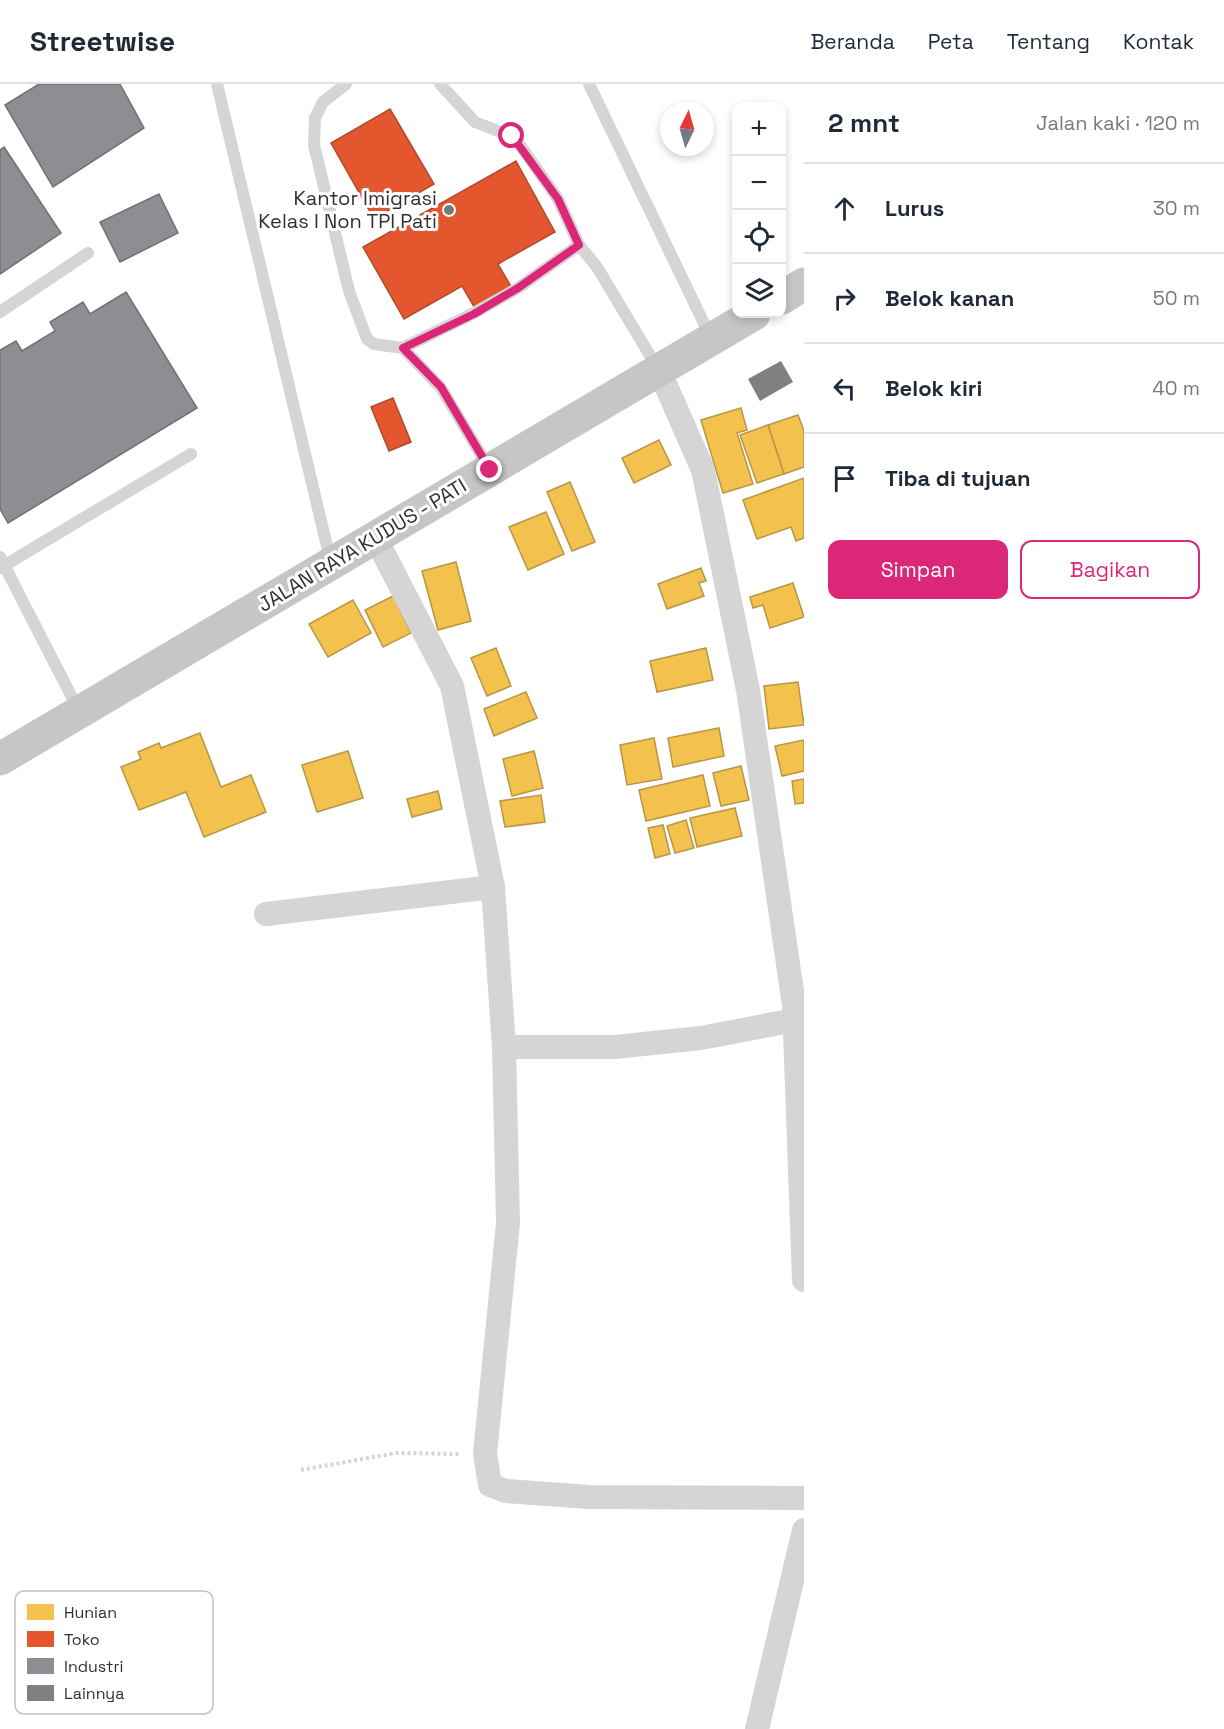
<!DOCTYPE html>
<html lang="id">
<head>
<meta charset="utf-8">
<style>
  :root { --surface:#fff; --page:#f2f2f3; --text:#1f2937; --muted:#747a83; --line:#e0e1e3; --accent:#db2777 }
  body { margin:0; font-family:"Space Grotesk",sans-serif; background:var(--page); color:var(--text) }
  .controls { position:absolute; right:18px; top:18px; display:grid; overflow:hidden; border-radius:12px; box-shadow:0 3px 9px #0003 }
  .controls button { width:54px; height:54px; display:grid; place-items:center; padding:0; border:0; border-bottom:2px solid var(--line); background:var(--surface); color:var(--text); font:30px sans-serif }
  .compass { position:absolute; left:660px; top:18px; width:54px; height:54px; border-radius:50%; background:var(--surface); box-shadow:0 3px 9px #0003; rotate:5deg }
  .stop { position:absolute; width:18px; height:18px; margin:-14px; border:4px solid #db2777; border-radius:50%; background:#fff }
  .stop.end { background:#db2777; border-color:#fff; box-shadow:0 2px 6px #0008 }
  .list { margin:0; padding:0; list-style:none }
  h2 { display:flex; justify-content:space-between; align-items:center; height:78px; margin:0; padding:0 24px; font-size:26px }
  h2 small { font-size:20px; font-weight:400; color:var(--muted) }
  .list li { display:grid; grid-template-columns:39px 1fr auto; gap:18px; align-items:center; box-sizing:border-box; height:90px; padding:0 24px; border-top:2px solid var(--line) }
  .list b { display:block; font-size:22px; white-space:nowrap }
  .list em { font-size:20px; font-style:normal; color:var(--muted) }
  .actions { display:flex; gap:12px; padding:18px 24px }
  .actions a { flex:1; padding:14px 0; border:2px solid var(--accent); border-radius:12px; text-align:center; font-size:21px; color:var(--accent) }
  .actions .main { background:var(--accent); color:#fff }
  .icon { flex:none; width:33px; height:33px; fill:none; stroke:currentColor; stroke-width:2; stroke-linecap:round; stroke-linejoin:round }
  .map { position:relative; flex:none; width:804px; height:1645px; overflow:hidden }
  header { display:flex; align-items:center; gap:36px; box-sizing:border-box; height:84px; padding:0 30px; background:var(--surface); border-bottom:2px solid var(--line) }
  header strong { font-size:28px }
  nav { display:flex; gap:33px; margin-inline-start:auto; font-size:21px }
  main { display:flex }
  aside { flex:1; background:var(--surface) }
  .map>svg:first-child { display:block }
  .homes { fill:#f2c14e; stroke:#b89645; stroke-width:1.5 }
  .shops { fill:#e4572e; stroke:#ae4c2f; stroke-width:1.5 }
  .industry { fill:#8d8d92; stroke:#717175; stroke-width:1.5 }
  .building { fill:#808080 }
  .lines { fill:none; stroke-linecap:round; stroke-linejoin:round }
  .path { stroke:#d5d5d5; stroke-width:4; stroke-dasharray:3 3; stroke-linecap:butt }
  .service { stroke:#d5d5d5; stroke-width:12 }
  .minor { stroke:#d5d5d5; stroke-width:24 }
  .trunk { stroke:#c6c6c6; stroke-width:33 }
  .route { stroke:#db2777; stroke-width:8 }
  .poi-dot { fill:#797979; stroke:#fff; stroke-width:2 }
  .labels { text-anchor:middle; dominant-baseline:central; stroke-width:6; stroke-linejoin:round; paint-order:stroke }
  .poi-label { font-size:20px; fill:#313131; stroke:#fff; text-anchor:end }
  .street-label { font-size:20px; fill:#313131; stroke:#fff }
  .key { fill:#fff; stroke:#c1c1c1; stroke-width:1.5 }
  .key-label { font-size:16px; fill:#313131 }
</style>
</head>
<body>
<header>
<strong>Streetwise</strong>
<nav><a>Beranda</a><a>Peta</a><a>Tentang</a><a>Kontak</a></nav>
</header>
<main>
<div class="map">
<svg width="804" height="1645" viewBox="0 0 804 1645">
  <rect width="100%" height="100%" fill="#fff"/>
  <g class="homes">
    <polygon points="741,324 747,346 737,349 753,400 723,409 701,336"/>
    <polygon points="798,331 804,347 804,383 784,390 768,341"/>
    <polygon points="768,341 784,390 757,399 740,351"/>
    <polygon points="659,356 671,381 634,399 622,374"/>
    <polygon points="804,394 804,454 796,457 791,443 757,455 743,416"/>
    <polygon points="570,398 595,458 572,467 547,408"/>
    <polygon points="546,428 564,470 528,486 509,443"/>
    <polygon points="456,478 471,537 438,546 422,487"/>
    <polygon points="701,484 706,497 699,499 704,512 667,525 658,500"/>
    <polygon points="793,499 804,533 770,544 763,521 753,524 750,513"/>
    <polygon points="393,512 411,549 383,563 365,526"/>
    <polygon points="353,516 371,549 328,573 309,540"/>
    <polygon points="496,564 511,602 487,612 471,574"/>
    <polygon points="706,564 713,596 657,608 650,577"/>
    <polygon points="798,598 804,641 769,645 764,602"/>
    <polygon points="526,608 537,634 494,652 484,625"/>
    <polygon points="719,644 724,672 673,683 668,654"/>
    <polygon points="200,649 221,703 251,691 266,728 204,753 186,708 139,726 121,683 141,675 138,668 159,659 161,664"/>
    <polygon points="654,654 662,695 627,701 620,661"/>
    <polygon points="804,656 804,687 782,692 775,662"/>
    <polygon points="348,667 363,714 317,728 302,681"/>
    <polygon points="534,667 543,704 512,712 503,675"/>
    <polygon points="741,682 749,716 721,722 713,689"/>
    <polygon points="703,691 710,722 646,737 639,706"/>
    <polygon points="804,695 804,719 795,720 792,697"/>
    <polygon points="438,707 442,725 412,733 407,715"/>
    <polygon points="541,711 545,738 505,743 500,717"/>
    <polygon points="735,724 742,752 697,763 690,734"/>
    <polygon points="686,736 694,764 675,769 667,742"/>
    <polygon points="663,741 670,770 655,774 648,744"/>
  </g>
  <g class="shops">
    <polygon points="390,25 434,100 374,135 331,59"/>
    <polygon points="516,77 555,148 498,180 513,206 476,226 462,202 404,235 363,163"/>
    <polygon points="393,314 411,358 389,367 371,323"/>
  </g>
  <g class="industry">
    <polygon points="39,0 120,0 144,44 53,103 5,21"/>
    <polygon points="4,63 61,149 0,190 0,66"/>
    <polygon points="159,110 178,149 120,178 100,138"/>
    <polygon points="126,208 197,324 8,439 0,425 0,266 16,257 22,267 55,247 50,238 83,218 90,230"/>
  </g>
  <polygon class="building" points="781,277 793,298 760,317 748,295"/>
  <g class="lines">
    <polyline class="path" points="301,1386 396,1369 460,1370"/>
    <g class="service">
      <polyline points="217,0 331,479"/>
      <polyline points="346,0 323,18 315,34 314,61 349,207 367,255 374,260 403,264"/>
      <polyline points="440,0 475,38 511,52 520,61 558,115 579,161"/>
      <polyline points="589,0 711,254"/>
      <polyline points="0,228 88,169"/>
      <polyline points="489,384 441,304 403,264 474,229 518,204 579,161 597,183 658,285"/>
      <polyline points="0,473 79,627"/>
      <polyline points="0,484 191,370"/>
    </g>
    <g class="minor">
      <polyline points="659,286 703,386 748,606 794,921 804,1196"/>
      <polyline points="375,453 452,602 493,803 504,963 508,1139 485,1370 490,1401 506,1407 589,1413 804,1414"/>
      <polyline points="266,830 493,803"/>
      <polyline points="504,963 615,963 701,954 795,936"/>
      <polyline points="757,1645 804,1446"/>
    </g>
    <g class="trunk">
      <polyline points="782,214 804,200"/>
      <polyline points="0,675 754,230"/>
    </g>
  </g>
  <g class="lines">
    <polyline class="route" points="490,386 441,303 403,264 474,230 518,204 579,161 558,115 512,52"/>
  </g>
  <circle class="poi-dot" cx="449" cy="126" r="6"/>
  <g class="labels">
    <g class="poi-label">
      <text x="437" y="114">Kantor Imigrasi<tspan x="437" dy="23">Kelas I Non TPI Pati</tspan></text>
    </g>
    <g class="street-label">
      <text transform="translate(362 461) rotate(-31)">JALAN RAYA KUDUS - PATI</text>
    </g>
  </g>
  <rect x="15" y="1507" width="198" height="123" rx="9" class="key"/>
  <rect x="27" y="1520" width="27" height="16" fill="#f2c14e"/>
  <rect x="27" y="1547" width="27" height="16" fill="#e4572e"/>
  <rect x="27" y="1574" width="27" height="16" fill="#8d8d92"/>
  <rect x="27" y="1601" width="27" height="16" fill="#808080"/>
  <g class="key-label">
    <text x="64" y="1534">Hunian</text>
    <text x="64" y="1561">Toko</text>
    <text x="64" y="1588">Industri</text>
    <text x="64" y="1615">Lainnya</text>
  </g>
</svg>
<div class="controls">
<button>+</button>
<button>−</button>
<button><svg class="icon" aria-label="locate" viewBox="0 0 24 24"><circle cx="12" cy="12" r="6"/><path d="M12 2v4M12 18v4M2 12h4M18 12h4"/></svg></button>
<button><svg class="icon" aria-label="layers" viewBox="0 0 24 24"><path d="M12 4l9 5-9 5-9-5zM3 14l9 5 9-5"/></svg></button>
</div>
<svg class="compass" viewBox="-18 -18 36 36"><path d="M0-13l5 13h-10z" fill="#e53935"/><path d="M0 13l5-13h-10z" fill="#747a83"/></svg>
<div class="stop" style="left:512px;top:52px"></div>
<div class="stop end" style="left:490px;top:386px"></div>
</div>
<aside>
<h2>2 mnt<small>Jalan kaki · 120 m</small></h2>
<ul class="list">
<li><svg class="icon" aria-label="ahead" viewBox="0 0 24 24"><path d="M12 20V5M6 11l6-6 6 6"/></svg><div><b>Lurus</b></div><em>30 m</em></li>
<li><svg class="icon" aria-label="right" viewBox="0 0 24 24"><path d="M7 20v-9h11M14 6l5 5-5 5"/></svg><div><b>Belok kanan</b></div><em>50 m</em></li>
<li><svg class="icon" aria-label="left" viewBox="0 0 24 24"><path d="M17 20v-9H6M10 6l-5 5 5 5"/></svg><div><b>Belok kiri</b></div><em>40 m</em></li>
<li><svg class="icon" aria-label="arrive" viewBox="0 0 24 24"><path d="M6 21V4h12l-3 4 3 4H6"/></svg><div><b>Tiba di tujuan</b></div></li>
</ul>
<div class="actions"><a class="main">Simpan</a><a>Bagikan</a></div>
</aside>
</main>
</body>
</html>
